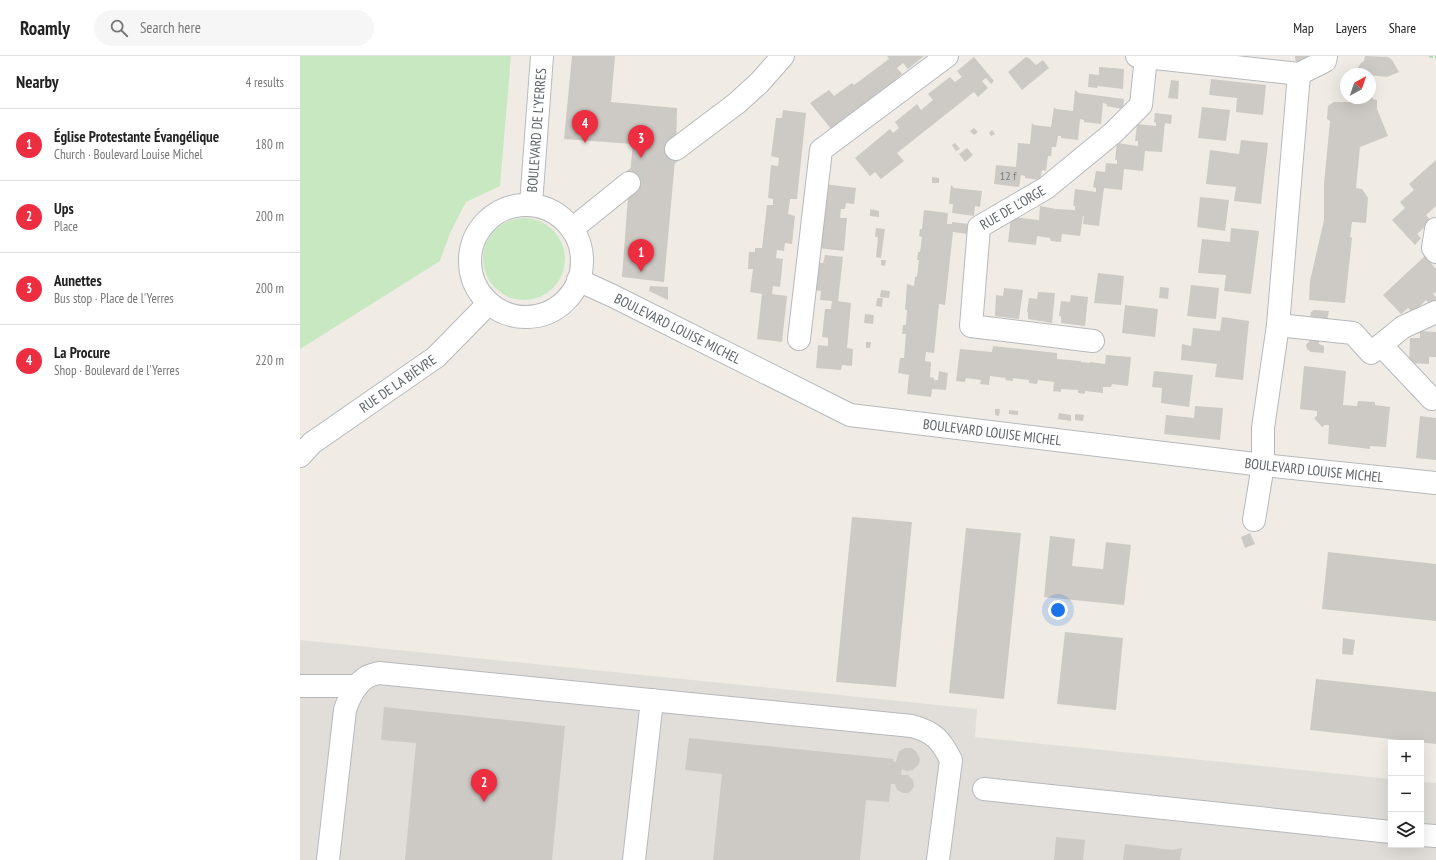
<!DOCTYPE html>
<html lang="en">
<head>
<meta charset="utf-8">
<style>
  :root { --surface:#fff; --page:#f6f6f6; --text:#222; --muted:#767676; --line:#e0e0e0; --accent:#ed2e40 }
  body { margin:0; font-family:"PT Sans Narrow",sans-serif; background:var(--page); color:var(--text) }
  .controls { position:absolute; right:12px; bottom:12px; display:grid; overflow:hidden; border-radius:0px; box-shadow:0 4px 16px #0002 }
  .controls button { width:36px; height:36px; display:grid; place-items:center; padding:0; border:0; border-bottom:1px solid var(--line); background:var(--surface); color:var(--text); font:20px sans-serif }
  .compass { position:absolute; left:1040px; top:12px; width:36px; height:36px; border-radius:50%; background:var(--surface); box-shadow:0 4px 16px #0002; rotate:40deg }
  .you { position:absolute; left:758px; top:554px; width:14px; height:14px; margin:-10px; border:3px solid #fff; border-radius:50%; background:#1a73e8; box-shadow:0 0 0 6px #1a73e833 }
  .badge { display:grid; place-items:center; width:26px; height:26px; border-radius:50%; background:var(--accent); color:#fff; font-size:13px; font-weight:700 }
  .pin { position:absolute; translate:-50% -33px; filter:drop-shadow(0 1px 2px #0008) }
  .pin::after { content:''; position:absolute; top:21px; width:14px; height:12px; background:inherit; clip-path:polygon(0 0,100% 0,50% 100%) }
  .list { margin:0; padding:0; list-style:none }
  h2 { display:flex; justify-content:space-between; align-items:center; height:52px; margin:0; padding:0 16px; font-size:17px }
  h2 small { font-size:13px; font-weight:400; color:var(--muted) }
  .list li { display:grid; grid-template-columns:26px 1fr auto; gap:12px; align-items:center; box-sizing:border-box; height:72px; padding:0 16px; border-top:1px solid var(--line) }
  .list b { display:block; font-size:15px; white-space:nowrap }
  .list p { margin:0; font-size:13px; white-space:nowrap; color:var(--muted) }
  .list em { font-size:13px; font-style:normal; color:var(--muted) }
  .icon { flex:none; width:22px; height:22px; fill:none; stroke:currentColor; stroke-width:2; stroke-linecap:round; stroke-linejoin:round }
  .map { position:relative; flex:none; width:1136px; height:804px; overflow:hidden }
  header { display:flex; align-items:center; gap:24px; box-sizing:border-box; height:56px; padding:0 20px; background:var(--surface); border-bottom:1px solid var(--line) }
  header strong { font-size:19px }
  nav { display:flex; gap:22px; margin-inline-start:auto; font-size:14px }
  .search { width:280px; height:36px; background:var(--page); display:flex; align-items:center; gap:10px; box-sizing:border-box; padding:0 14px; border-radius:22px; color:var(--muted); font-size:15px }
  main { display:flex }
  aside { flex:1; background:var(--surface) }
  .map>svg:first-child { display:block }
  .industrial { fill:#e1deda }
  .green { fill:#c8e8c2 }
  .building { fill:#cdc9c4 }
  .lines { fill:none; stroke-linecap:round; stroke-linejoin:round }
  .minor-tunnel { stroke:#cbcac5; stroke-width:22; stroke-dasharray:22 11; stroke-linecap:butt }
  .minor-casing { stroke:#b6b9bc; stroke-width:24 }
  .path { stroke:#a4daa9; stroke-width:2.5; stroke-dasharray:4 2; stroke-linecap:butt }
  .minor { stroke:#fff; stroke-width:22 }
  .labels { text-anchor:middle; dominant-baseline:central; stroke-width:4; stroke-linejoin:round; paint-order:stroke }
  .number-label { font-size:12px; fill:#797c7e }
  .street-label { font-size:14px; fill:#5d6366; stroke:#fff }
</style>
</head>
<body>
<header>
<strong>Roamly</strong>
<div class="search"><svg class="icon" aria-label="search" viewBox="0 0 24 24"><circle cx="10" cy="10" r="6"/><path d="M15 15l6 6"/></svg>Search here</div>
<nav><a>Map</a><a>Layers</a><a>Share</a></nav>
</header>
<main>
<aside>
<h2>Nearby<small>4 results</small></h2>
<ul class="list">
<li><span class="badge">1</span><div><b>Église Protestante Évangélique</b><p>Church · Boulevard Louise Michel</p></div><em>180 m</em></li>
<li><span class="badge">2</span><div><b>Ups</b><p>Place</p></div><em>200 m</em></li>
<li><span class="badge">3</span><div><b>Aunettes</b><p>Bus stop · Place de l'Yerres</p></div><em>200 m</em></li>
<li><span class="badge">4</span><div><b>La Procure</b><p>Shop · Boulevard de l'Yerres</p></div><em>220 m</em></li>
</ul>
</aside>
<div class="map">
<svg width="1136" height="804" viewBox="0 0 1136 804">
  <rect width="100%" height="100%" fill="#f0ece5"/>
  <polygon class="industrial" points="0,584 677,653 675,681 1091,723 1091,789 1121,789 1121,726 1136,727 1136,804 0,804"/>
  <g class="green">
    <polygon points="0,0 211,0 200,130 166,146 150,177 140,205 0,293"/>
    <circle cx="224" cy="203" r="41"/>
  </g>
  <g class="building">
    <polygon points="272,0 315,0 311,46 377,52 376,93 364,226 322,221 329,127 333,88 264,83"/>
    <polygon points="587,0 624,0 608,13 603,7 597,12 602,18 596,23 600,28 578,46 574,40 532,74 510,47 529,34 534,40 552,27 554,29 589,3"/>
    <polygon points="995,0 1008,0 1008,3 997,7 995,3"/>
    <polygon points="1065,0 1088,1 1092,4 1099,16 1087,21 1061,18 1058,11 1061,7 1064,5"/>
    <polygon points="674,1 694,25 691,28 686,22 682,25 688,32 678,41 674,36 597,97 604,105 581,123 575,116 570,120 555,102 590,73 593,77 599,72 595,66 617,48 621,54 633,44 628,38 650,21 655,26 662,21 657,15"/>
    <polygon points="726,1 729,2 736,9 743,4 749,12 722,34 708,16"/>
    <polygon points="799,11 824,13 823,33 798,30 797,32 788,31 789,18 799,19"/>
    <polygon points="911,23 966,29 963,59 936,56 937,42 909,39"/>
    <polygon points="871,24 879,25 878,43 868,42"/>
    <polygon points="775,34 779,37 824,43 823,53 806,50 807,48 803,47 801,68 784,66 784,64 780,63 778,84 761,82 761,80 758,80 756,91 752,91 751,100 748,100 746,115 742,114 740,124 725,122 725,120 721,119 719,131 694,128 696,109 716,111 718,87 730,88 732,67 734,69 751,71 754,51 756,53 773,55"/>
    <polygon points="1070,40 1072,40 1073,43 1077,44 1077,53 1088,80 1060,91 1056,132 1062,133 1068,142 1066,167 1052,166 1050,181 1052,182 1045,247 1009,244 1010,225 1024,164 1024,128 1030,65 1027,63 1028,50 1034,46 1054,46 1064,42 1070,42"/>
    <polygon points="902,51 930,54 926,85 898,82"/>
    <polygon points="483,54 506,57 497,143 490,143 488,158 495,160 492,188 485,187 484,195 477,194 476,202 483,203 480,231 473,230 472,238 487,240 482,286 457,283 462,238 450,236 453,213 448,213 449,196 455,196 455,192 462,192 467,149 473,149 473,143 468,142 471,109 478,110 479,102 471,100 476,62 482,62"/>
    <polygon points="855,57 872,59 871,68 865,67 862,96 845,95 843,115 824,113 822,134 804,132 799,170 783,168 784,160 783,160 780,180 762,178 761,186 751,185 750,182 737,180 736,189 708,186 711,161 739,164 740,150 756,153 775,154 775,150 773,150 775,133 796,136 796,132 793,131 796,115 805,116 806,107 817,108 817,104 815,104 817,87 838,90 838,85 835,85 837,68 856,70 856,67 854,66"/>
    <polygon points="674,72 678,76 674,79 670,75"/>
    <polygon points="692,74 695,78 691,80 689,77"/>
    <polygon points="941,84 968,87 961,148 934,145 936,131 906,128 910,94 939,98"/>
    <polygon points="655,87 660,93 656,95 652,89"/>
    <polygon points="667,92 673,99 665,106 659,98"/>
    <polygon points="1136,104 1136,150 1126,159 1131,165 1117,178 1121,182 1115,189 1092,164 1105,152 1100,146 1114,134 1109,128"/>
    <polygon points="632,121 639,122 639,127 632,127"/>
    <polygon points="524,128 556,132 554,148 546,147 545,153 541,153 540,162 547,162 544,195 518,192"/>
    <polygon points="651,129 654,132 682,135 680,151 675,150 674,160 652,157 653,148 649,148"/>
    <polygon points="900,141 929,144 925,175 897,171"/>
    <polygon points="570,153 579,155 579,161 570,160"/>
    <polygon points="624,154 648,157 647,168 652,168 652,166 669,168 668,178 653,176 645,249 639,248 634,297 626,296 625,305 631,306 630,321 634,322 634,324 638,324 639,315 648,317 646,334 632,333 631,341 607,338 609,319 598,317 600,302 604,302 606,278 602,278 603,269 606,269 607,254 605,254 607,228 614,230 615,221 617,221 619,204 617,204 618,196 620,196 622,181 619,180 620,173 622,173"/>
    <polygon points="576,172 585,173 581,202 576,201 578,181 575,181"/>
    <polygon points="931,172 959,175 951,238 924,235 926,219 898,217 902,183 930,186"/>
    <polygon points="525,199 543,201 538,245 551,247 547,292 553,293 552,310 542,309 541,314 516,312 518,289 528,290 528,282 522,281 525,253 531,253 532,245 520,244 521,235 513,234 516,207 523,207"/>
    <polygon points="1125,200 1136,213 1136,236 1133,238 1136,241 1136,246 1132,250 1126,244 1113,257 1108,252 1101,258 1083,239"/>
    <polygon points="581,204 586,204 585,210 581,209"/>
    <polygon points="798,217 824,220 821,249 794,247"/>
    <polygon points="891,229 919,232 916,263 887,260"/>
    <polygon points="350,230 368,231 368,244 349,235"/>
    <polygon points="860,231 869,232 868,243 859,242"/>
    <polygon points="704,232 723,234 719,263 695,260 696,239 703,240"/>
    <polygon points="581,234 590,235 589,242 580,241"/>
    <polygon points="738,236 755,237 752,267 728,263 728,256 727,256 729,242 737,243"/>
    <polygon points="771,239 788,241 785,270 761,267 761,260 759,260 761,245 770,246"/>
    <polygon points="577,242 583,242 582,251 576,250"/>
    <polygon points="825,249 858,253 855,281 822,277"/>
    <polygon points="1014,254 1029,255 1027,264 1010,262 1011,256"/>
    <polygon points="565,258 574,259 573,268 564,267"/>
    <polygon points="922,261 949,265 943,324 915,321 917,308 881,304 882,288 891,290 893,272 920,275"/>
    <polygon points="1120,275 1136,276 1136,301 1129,301 1129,308 1109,307 1110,282 1120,282"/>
    <polygon points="1011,283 1019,284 1019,288 1024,290 1024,297 1011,296 1007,293 1006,289"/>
    <polygon points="566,286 571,286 570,292 566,292"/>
    <polygon points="693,290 757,297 757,303 781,305 781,306 790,307 790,306 805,308 806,299 831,301 828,330 812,328 811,331 803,331 803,337 785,335 785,338 778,337 778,334 761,333 761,336 753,335 754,326 738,324 737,328 729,327 729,324 713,322 713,325 705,324 706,322 690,320 689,329 680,328 681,324 666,322 665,326 656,325 660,293 692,296"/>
    <polygon points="1004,310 1046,315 1043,349 1057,350 1058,345 1075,346 1075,349 1090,351 1086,391 1070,390 1070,393 1028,388 1029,369 1025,369 1022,371 1014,362 1017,360 1017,355 1000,353"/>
    <polygon points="854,315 893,319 889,351 861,347 862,332 852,331"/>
    <polygon points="895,350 923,352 920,384 864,378 866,359 894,362"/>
    <polygon points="695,353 700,353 699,360 695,359"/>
    <polygon points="709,354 718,355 718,359 709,358"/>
    <polygon points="759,357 771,359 771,365 758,363"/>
    <polygon points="775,358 784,359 783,365 775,364"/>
    <polygon points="1120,360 1136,362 1136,404 1116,402"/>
    <polygon points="552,461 612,466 596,631 536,626"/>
    <polygon points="666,472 721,477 704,643 649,637"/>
    <polygon points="950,477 955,488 945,492 941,481"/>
    <polygon points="750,480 775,483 772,510 803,513 806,486 831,489 824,549 744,541"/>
    <polygon points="1028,496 1136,508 1136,565 1022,553"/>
    <polygon points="765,576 823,582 816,654 757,648"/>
    <polygon points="1043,582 1055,584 1053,599 1042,598"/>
    <polygon points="1016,623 1136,636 1136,688 1010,674"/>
    <polygon points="84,651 265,670 252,804 105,804 116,687 81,684"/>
    <polygon points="389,682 594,703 593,705 596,706 599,695 605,692 611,692 616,695 620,703 619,708 613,714 607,715 602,713 601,719 608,719 613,724 614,730 611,735 608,737 603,737 597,734 595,728 591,728 589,746 566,744 560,804 413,804 422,718 385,714"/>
    <polygon points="756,781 785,784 783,804 754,804"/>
    <polygon points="825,788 872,794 882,792 880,804 823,804"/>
  </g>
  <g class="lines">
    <polyline class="minor-tunnel" points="329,127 376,93"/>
    <g class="minor-casing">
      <g id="minor">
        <polyline points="837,0 999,18 1025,5 1026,0"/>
        <polyline points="376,93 437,47 459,27 483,0"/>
        <path id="s1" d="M231 148 242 0"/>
        <circle cx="226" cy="205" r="56"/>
        <polyline points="272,173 329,127"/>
        <polyline points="1136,173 1133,192 1136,196"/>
        <path id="s2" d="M278 224 313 240 550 359 963 409 1136 427"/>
        <polyline points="978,269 1053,277 1071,297 1103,271 1136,256"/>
        <polyline points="499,283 521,94 647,0"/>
        <path id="s3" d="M793 285 671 270 679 171 746 132 813 77 841 49 846 1"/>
        <polyline points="1081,289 1132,343"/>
        <path id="s4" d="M0 400 12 387 136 301 189 247"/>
        <polyline points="954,464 963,409 963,372 978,269 999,18"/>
        <polyline points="0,630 57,630"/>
        <polyline points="684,733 1091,776"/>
        <polyline points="1121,779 1136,780"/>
        <path d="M28 804 45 654C49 642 55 628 67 621 70 619 75 618 79 617L612 670C634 676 641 684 651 704L638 804"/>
        <polyline points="334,804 352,644"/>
      </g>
    </g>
    <polyline class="path" points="1129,0 1136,1"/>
    <use href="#minor" class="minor"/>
  </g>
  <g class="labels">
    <g class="number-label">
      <text x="708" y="119">12 f</text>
    </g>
    <g class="street-label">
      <text stroke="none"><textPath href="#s1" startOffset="74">BOULEVARD DE L'YERRES</textPath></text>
      <text stroke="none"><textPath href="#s3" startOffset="261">RUE DE L'ORGE</textPath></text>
      <text stroke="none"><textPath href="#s2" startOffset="111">BOULEVARD LOUISE MICHEL</textPath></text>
      <text stroke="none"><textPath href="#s4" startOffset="122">RUE DE LA BIÈVRE</textPath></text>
      <text stroke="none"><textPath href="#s2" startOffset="447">BOULEVARD LOUISE MICHEL</textPath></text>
      <text stroke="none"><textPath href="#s2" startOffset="771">BOULEVARD LOUISE MICHEL</textPath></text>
    </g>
  </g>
</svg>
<div class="controls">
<button>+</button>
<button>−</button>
<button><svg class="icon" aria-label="layers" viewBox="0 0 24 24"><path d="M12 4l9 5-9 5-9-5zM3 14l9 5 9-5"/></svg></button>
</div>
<svg class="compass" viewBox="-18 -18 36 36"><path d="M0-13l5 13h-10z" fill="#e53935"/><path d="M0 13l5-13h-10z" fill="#767676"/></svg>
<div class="you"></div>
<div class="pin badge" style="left:341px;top:216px">1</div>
<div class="pin badge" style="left:184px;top:746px">2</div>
<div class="pin badge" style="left:341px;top:102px">3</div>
<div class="pin badge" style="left:285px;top:87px">4</div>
</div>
</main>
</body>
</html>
